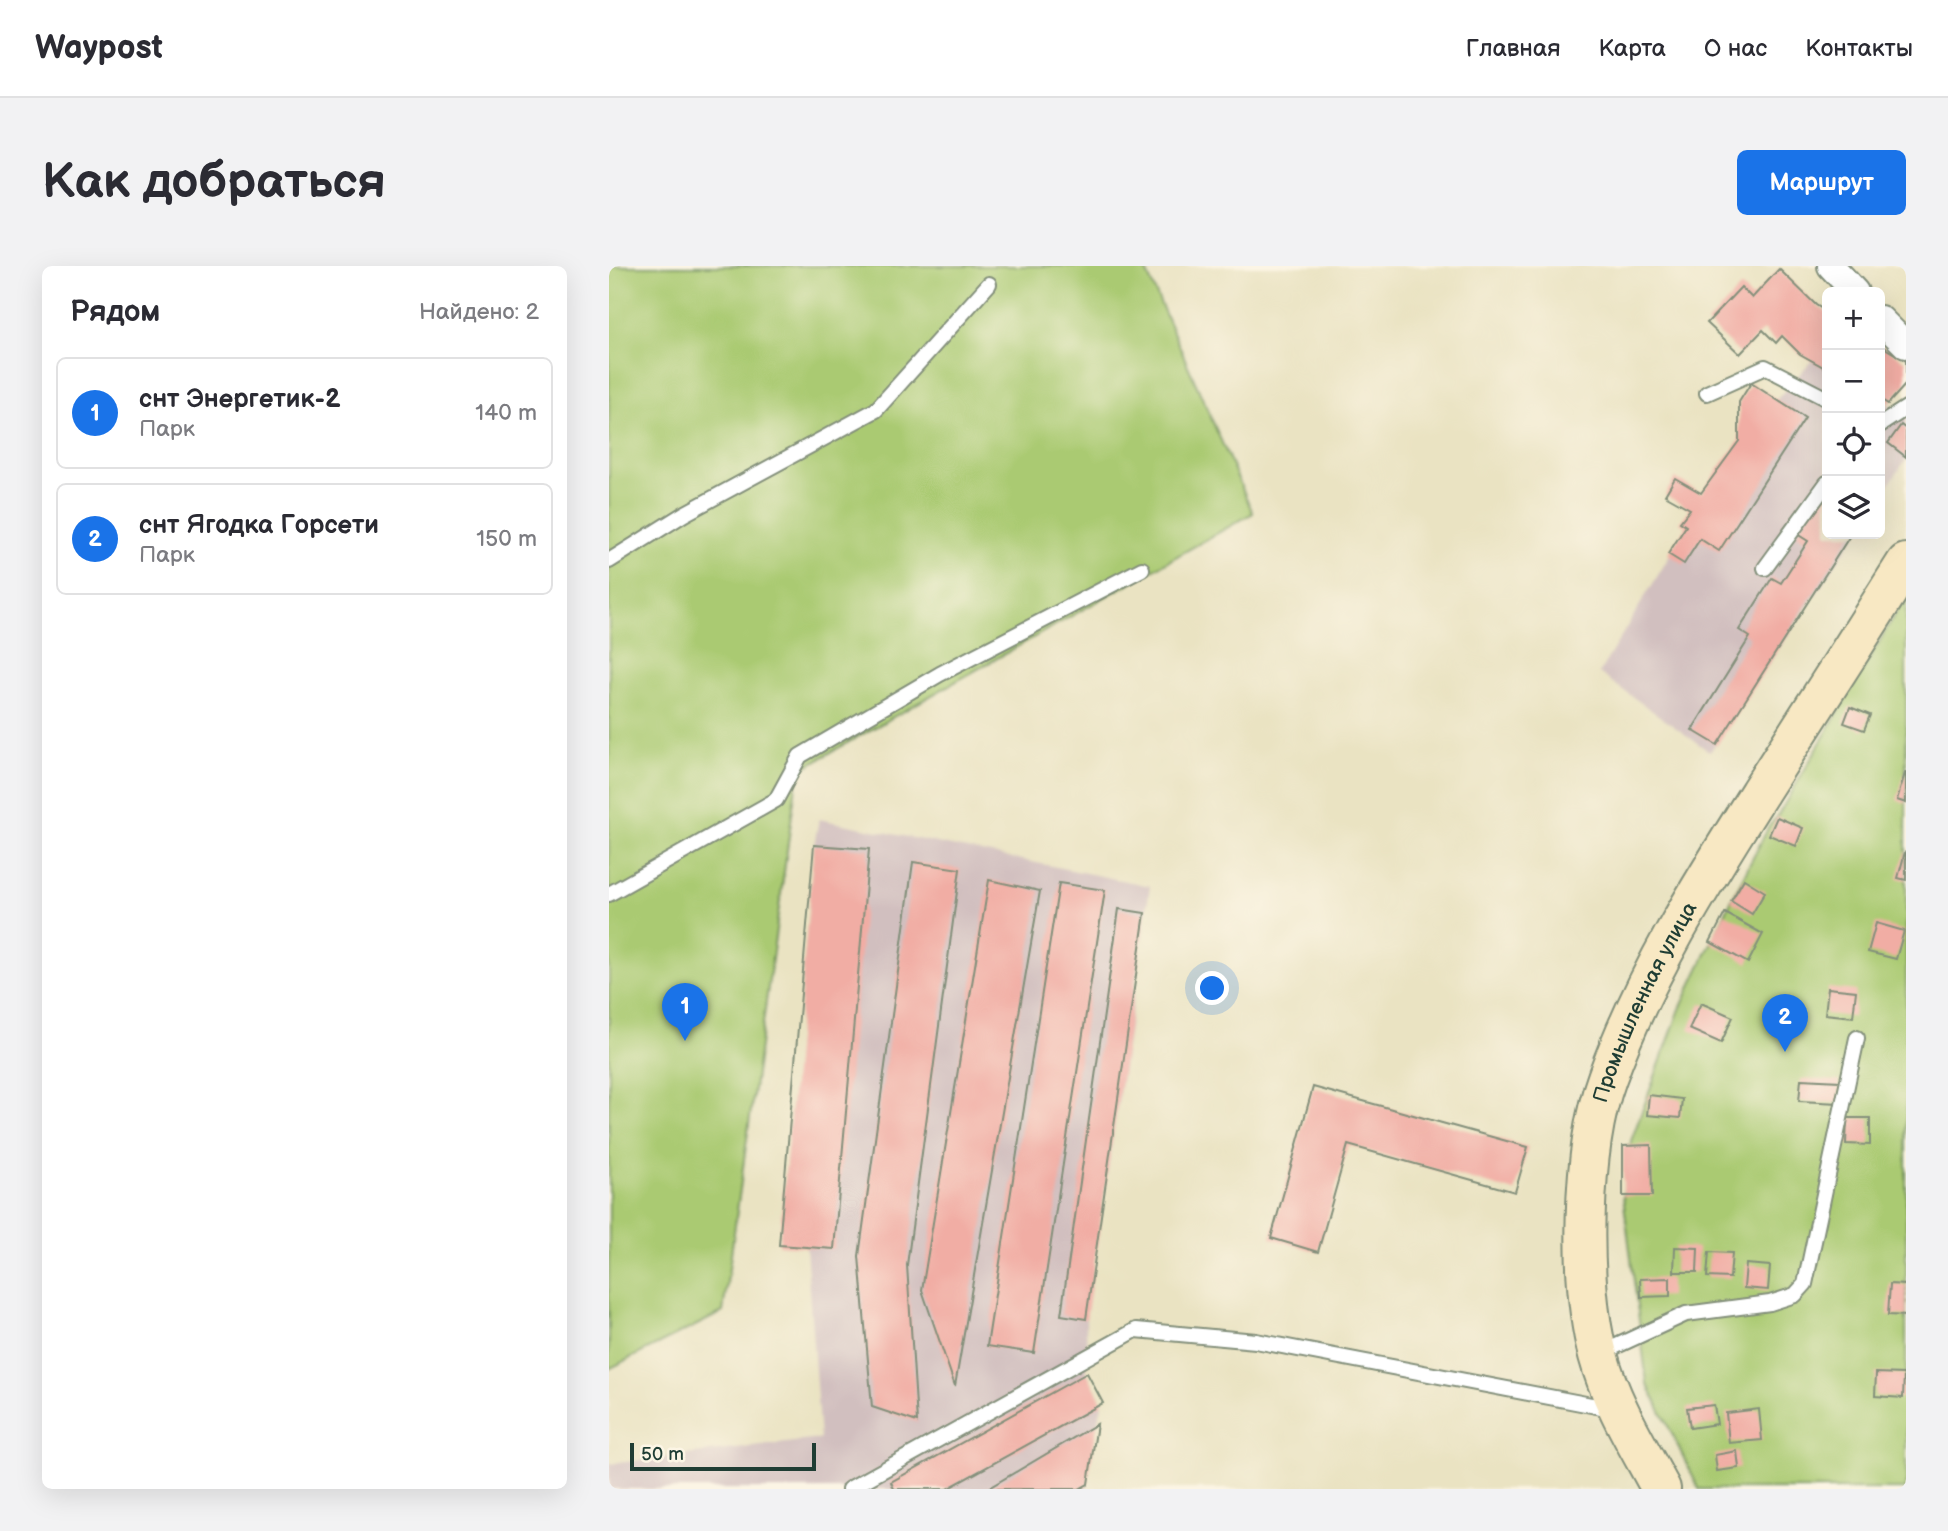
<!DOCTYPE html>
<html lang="ru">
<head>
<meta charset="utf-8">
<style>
  :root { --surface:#fff; --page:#f2f2f3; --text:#2b2b33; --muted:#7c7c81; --line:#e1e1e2; --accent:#1a73e8 }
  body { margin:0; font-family:"Balsamiq Sans",sans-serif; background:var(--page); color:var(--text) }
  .controls { position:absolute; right:21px; top:21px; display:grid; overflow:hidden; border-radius:10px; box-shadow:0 7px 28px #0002 }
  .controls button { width:63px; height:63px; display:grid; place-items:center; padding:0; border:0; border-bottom:2px solid var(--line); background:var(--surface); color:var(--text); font:35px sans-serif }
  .scale { position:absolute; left:21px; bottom:18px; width:186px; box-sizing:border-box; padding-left:7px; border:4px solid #1f3d34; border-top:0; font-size:19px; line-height:24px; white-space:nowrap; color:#1f3d34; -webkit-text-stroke:5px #fcf5e5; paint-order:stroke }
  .you { position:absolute; left:604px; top:723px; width:24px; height:24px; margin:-18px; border:5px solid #fff; border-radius:50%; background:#1a73e8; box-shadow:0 0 0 10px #1a73e833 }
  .badge { display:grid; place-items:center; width:46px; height:46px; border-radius:50%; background:var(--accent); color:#fff; font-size:23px; font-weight:700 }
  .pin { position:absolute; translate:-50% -58px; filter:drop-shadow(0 2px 4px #0008) }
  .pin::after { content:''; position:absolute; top:37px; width:24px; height:21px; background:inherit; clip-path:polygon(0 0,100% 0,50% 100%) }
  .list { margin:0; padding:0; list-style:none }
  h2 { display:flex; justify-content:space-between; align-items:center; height:91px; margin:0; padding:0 28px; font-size:30px }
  h2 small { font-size:23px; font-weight:400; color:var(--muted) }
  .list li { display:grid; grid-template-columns:46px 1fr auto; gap:21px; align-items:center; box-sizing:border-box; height:112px; margin:0 14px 14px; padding:0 14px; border:2px solid var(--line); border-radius:10px }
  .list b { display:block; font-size:26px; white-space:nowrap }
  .list p { margin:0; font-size:23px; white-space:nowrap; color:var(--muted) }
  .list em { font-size:23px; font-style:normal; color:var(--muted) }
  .icon { flex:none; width:38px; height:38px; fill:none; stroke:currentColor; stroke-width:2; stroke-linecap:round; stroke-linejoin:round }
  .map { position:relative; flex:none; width:1297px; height:1223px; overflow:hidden; border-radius:10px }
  header { display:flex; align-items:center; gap:42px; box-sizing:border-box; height:98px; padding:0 35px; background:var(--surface); border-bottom:2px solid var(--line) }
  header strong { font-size:33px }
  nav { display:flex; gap:38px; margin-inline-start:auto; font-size:24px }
  .intro { display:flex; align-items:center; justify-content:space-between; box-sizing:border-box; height:168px; padding:0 42px }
  h1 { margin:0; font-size:49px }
  .button { padding:18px 32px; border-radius:10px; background:var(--accent); color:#fff; font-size:24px; font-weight:700 }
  main { display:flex; gap:42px; padding:0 42px }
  aside { flex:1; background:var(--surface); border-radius:10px; box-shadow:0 7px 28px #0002 }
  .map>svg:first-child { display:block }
  .industrial { fill:#d1bfbf }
  .green { fill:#aaca72; stroke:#648453; stroke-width:2 }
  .building { fill:#f1ada4 }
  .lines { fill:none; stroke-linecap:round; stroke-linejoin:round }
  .service-casing { stroke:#84907b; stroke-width:18 }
  .minor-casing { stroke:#84907b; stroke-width:30 }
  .secondary-casing { stroke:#84907b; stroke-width:42 }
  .service { stroke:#fff; stroke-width:14 }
  .minor { stroke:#fff; stroke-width:26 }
  .secondary { stroke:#f8e8c3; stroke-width:38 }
  .labels { text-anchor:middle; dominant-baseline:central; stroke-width:7; stroke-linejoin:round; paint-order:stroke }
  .street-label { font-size:21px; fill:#1f3d34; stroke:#fcf5e5 }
</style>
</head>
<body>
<header>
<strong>Waypost</strong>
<nav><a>Главная</a><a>Карта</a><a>О нас</a><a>Контакты</a></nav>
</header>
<div class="intro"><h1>Как добраться</h1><a class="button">Маршрут</a></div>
<main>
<aside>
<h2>Рядом<small>Найдено: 2</small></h2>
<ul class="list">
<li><span class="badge">1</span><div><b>снт Энергетик-2</b><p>Парк</p></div><em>140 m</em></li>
<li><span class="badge">2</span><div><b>снт Ягодка Горсети</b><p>Парк</p></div><em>150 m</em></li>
</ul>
</aside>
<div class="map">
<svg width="1297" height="1223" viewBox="0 0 1297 1223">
  <rect width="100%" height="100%" fill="#fcf5e5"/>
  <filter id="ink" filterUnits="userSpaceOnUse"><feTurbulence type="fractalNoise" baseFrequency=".0143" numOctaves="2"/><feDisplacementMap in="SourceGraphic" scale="14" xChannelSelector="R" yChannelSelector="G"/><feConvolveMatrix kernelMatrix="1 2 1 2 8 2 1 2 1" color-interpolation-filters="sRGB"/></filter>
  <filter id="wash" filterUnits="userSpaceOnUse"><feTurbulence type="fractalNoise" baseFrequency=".00686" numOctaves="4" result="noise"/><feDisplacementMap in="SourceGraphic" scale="28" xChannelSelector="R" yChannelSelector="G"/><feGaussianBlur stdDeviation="1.57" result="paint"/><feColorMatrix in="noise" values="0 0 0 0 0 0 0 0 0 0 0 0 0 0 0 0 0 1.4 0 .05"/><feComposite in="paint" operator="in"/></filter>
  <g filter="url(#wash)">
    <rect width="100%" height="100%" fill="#eae3c2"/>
    <g class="industrial">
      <polygon points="1206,91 1218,99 1218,268 1247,268 1101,486 990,407 1130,175"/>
      <polygon points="1271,133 1297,151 1297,193 1271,232"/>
      <polygon points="210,553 541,620 477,1053 478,1107 494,1137 488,1158 478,1223 0,1223 0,1198 211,1173 197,981 170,979 205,579"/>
    </g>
    <g class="green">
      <polygon points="0,0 535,0 644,247 189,505 114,1046 0,1103"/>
      <polygon points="1297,330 1297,1223 1090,1223 1038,1117 1014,930 1022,875 1071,743 1122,635 1160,560 1168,551"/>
    </g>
    <g id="blocks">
      <g class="building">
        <polygon points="1170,3 1207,39 1218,46 1218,103 1191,88 1173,70 1167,77 1154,64 1131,88 1098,57 1132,21 1143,32"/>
        <polygon points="1271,79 1297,95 1297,118 1279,138 1271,133"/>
        <polygon points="1142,117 1196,152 1110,285 1091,273 1075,298 1059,288 1077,260 1071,256 1081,243 1056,229 1066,212 1092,227 1130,175 1130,136"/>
        <polygon points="1292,159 1297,163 1297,191 1279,177"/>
        <polygon points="1218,221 1218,268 1242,268 1108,479 1083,464 1141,371 1130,364 1163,312 1172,317 1199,275 1188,268"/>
        <polygon points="1241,441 1261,449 1255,464 1235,457"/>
        <polygon points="1296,507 1297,507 1297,537 1288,534"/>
        <polygon points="1168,551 1194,562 1187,580 1160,569"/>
        <polygon points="205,579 260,583 225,983 170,979"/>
        <polygon points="1296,586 1297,587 1297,614 1289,612"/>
        <polygon points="304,596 351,603 298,999 308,1156 263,1141 250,990"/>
        <polygon points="1135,613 1156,626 1143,648 1122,635"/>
        <polygon points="380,614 431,625 346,1120 313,1024"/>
        <polygon points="450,617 496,624 425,1087 378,1080"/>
        <polygon points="510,643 536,647 477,1053 452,1049"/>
        <polygon points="1116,647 1154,668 1139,697 1101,676"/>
        <polygon points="1267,657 1295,665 1287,693 1259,686"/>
        <polygon points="1219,722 1247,725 1244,751 1216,748"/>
        <polygon points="1092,737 1124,751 1112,777 1080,763"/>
        <polygon points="1192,813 1231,815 1230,837 1190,835"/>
        <polygon points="704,821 919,881 906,926 739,879 709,986 662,972"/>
        <polygon points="1040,829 1073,833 1071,852 1038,849"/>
        <polygon points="1238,852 1261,852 1261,879 1237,878"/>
        <polygon points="1042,879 1043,930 1014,930 1014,880"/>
        <polygon points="1066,981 1089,982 1088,1006 1065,1006"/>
        <polygon points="1100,986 1123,987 1121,1012 1098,1011"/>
        <polygon points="1137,998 1161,1000 1159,1024 1135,1022"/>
        <polygon points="1061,1012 1061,1030 1032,1031 1031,1013"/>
        <polygon points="1281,1018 1297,1019 1297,1050 1279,1049"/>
        <polygon points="478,1107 494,1137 338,1223 285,1223 282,1216"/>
        <polygon points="1267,1107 1295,1108 1294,1132 1266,1130"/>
        <polygon points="1105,1139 1108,1158 1081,1162 1078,1142"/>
        <polygon points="1150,1143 1153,1174 1120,1177 1117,1147"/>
        <polygon points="488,1158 479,1218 470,1223 378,1223"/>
        <polygon points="1128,1185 1130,1202 1108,1205 1106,1189"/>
      </g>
    </g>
  </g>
  <g filter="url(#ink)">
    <use href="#blocks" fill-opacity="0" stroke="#84907b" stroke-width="2"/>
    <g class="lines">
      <g class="service-casing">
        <g id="service">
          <polyline points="1098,127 1156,101 1218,133"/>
          <polyline points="1271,159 1297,142"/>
          <polyline points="0,295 75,248 267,144 380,18"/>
          <polyline points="1156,302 1218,217"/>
          <polyline points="0,628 167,534 191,490 331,408 533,303"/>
          <polyline points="990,1088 1077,1048 1161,1037 1186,1029 1196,1018 1248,772"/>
          <polyline points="240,1223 527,1064 647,1075 1003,1143"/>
        </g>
      </g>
      <g class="minor-casing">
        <g id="minor">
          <polyline points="1222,0 1246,26"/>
          <polyline points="1271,53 1297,79"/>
        </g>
      </g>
      <g class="secondary-casing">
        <g id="secondary">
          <path id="s1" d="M1052 1223C1029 1180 1002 1137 989 1089 970 1017 972 883 998 812 1035 709 1094 616 1152 524 1201 448 1249 373 1297 297"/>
        </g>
      </g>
      <use href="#service" class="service"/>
      <use href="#minor" class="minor"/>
      <use href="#secondary" class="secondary"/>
    </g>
  </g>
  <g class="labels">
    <g class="street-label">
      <text stroke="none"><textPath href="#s1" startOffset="513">Промышленная улица</textPath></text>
    </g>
  </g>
</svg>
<div class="controls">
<button>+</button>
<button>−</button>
<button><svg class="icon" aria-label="locate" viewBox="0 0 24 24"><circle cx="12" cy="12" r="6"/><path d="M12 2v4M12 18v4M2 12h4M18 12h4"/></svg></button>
<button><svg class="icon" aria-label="layers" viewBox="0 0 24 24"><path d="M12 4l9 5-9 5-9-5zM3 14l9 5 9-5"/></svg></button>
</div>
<div class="scale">50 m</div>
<div class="you"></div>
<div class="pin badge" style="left:76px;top:775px">1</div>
<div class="pin badge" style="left:1176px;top:786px">2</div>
</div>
</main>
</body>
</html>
